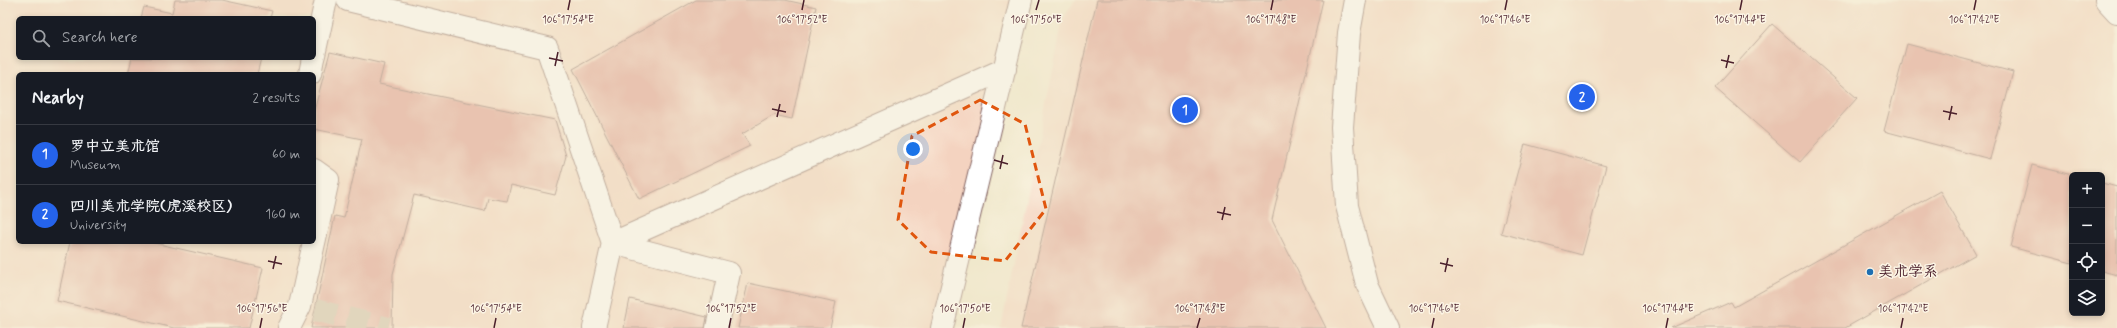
<!DOCTYPE html>
<html lang="en">
<head>
<meta charset="utf-8">
<style>
  :root { --surface:#171b24; --page:#20242c; --text:#f1f3f6; --muted:#9ea1a6; --line:#363941; --accent:#2563eb }
  body { margin:0; font-family:Mynerve,"LXGW WenKai TC",sans-serif; background:var(--page); color:var(--text) }
  .controls { position:absolute; right:12px; bottom:12px; display:grid; overflow:hidden; border-radius:6px; box-shadow:0 2px 6px #0003 }
  .controls button { width:36px; height:36px; display:grid; place-items:center; padding:0; border:0; border-bottom:1px solid var(--line); background:var(--surface); color:var(--text); font:20px sans-serif }
  .you { position:absolute; left:913px; top:149px; width:14px; height:14px; margin:-10px; border:3px solid #fff; border-radius:50%; background:#1a73e8; box-shadow:0 0 0 6px #1a73e833 }
  .badge { display:grid; place-items:center; width:26px; height:26px; border-radius:50%; background:var(--accent); color:#fff; font-size:13px; font-weight:700 }
  .pin { position:absolute; translate:-50% -50%; border:2px solid #fff; box-shadow:0 1px 4px #0006 }
  .list { margin:0; padding:0; list-style:none }
  h2 { display:flex; justify-content:space-between; align-items:center; height:52px; margin:0; padding:0 16px; font-size:17px }
  h2 small { font-size:13px; font-weight:400; color:var(--muted) }
  .list li { display:grid; grid-template-columns:26px 1fr auto; gap:12px; align-items:center; box-sizing:border-box; height:60px; padding:0 16px; border-top:1px solid var(--line) }
  .list b { display:block; font-size:15px; white-space:nowrap }
  .list p { margin:0; font-size:13px; white-space:nowrap; color:var(--muted) }
  .list em { font-size:13px; font-style:normal; color:var(--muted) }
  .icon { flex:none; width:22px; height:22px; fill:none; stroke:currentColor; stroke-width:2; stroke-linecap:round; stroke-linejoin:round }
  .map { position:relative; flex:none; width:2117px; height:328px; overflow:hidden }
  .search { position:absolute; background:var(--surface); box-shadow:0 2px 6px #0003; left:16px; top:16px; width:300px; height:44px; display:flex; align-items:center; gap:10px; box-sizing:border-box; padding:0 14px; border-radius:6px; color:var(--muted); font-size:15px }
  .panel { position:absolute; background:var(--surface); box-shadow:0 2px 6px #0003; left:16px; top:72px; width:300px; height:172px; border-radius:6px }
  .map>svg:first-child { display:block }
  .built { fill:#f4d3c0; fill-rule:evenodd }
  .building { fill:#df988e }
  .lines { fill:none; stroke-linecap:round; stroke-linejoin:round }
  .minor-tunnel { stroke:#cfc0ac; stroke-width:22; stroke-dasharray:22 11; stroke-linecap:butt }
  .minor-casing { stroke:#846563; stroke-width:24 }
  .minor { stroke:#fff; stroke-width:22 }
  .marked { fill:none; stroke:#e0560e; stroke-width:3; stroke-dasharray:8 5; stroke-linejoin:round }
  .ticks { fill:none; stroke:#4a1f2b; stroke-width:1.5 }
  .poi-dot { fill:#1f6fb2; stroke:#fcf5e5; stroke-width:1.5 }
  .labels { text-anchor:middle; dominant-baseline:central; stroke-width:3; stroke-linejoin:round; paint-order:stroke }
  .poi-label { font-size:15px; fill:#4a1f2b; stroke:#fcf5e5; text-anchor:start }
  .ticks-label { font-size:10px; text-anchor:middle; fill:#4a1f2b; stroke:#fcf5e5; stroke-width:3; stroke-linejoin:round; paint-order:stroke }
</style>
</head>
<body>
<div class="map">
<svg width="2117" height="328" viewBox="0 0 2117 328">
  <rect width="100%" height="100%" fill="#fcf5e5"/>
  <filter id="ink" filterUnits="userSpaceOnUse"><feTurbulence type="fractalNoise" baseFrequency=".025" numOctaves="2"/><feDisplacementMap in="SourceGraphic" scale="8" xChannelSelector="R" yChannelSelector="G"/><feConvolveMatrix kernelMatrix="1 2 1 2 8 2 1 2 1" color-interpolation-filters="sRGB"/></filter>
  <filter id="wash" filterUnits="userSpaceOnUse"><feTurbulence type="fractalNoise" baseFrequency=".012" numOctaves="4" result="noise"/><feDisplacementMap in="SourceGraphic" scale="16" xChannelSelector="R" yChannelSelector="G"/><feGaussianBlur stdDeviation="0.9" result="paint"/><feColorMatrix in="noise" values="0 0 0 0 0 0 0 0 0 0 0 0 0 0 0 0 0 1.4 0 .05"/><feComposite in="paint" operator="in"/></filter>
  <g filter="url(#wash)">
    <rect width="100%" height="100%" fill="#f0e8cc"/>
    <g class="built">
      <path d="M0 0H1020L939 328H0ZM18 18H314V58H18ZM18 74H314V242H18Z"/>
      <path d="M1075 0H2117V328H1001L1063 19ZM2072 175H2102V313H2072Z"/>
    </g>
    <g id="blocks">
      <g class="building">
        <polygon points="175,0 222,0 272,11 270,18 141,18 144,7 172,13"/>
        <polygon points="696,0 785,0 816,7 792,119 774,115 742,134 750,146 639,199 573,69"/>
        <polygon points="1097,0 1323,0 1272,220 1326,328 1021,328"/>
        <polygon points="1772,24 1857,98 1800,162 1715,88"/>
        <polygon points="1907,44 2013,72 1990,159 1884,131"/>
        <polygon points="330,52 384,64 379,84 555,120 566,156 555,195 511,185 507,201 488,198 485,211 414,195 393,274 392,328 311,328 335,216 344,218 362,139 314,129 314,111"/>
        <polygon points="132,58 261,58 257,74 128,74"/>
        <polygon points="1525,144 1606,166 1582,255 1501,233"/>
        <polygon points="2032,165 2072,175 2072,263 2011,247"/>
        <polygon points="2102,183 2117,187 2117,275 2102,271"/>
        <polygon points="1940,191 1976,254 1845,328 1671,328 1731,302 1734,307"/>
        <polygon points="70,242 150,242 263,268 249,328 174,328 57,301"/>
        <polygon points="748,283 836,302 830,328 738,328"/>
        <polygon points="630,299 707,317 705,328 624,328"/>
      </g>
    </g>
  </g>
  <g filter="url(#ink)">
    <use href="#blocks" fill-opacity="0" stroke="#846563" stroke-width="1"/>
    <g class="lines">
      <polyline class="minor-tunnel" points="315,310 388,328"/>
      <g class="minor-casing">
        <g id="minor">
          <polyline points="348,0 547,48 613,243 729,273 717,328"/>
          <polyline points="1355,0 1349,33 1342,127 1347,206 1367,284 1388,328"/>
          <polyline points="2106,0 2117,12"/>
          <polyline points="314,55 326,0"/>
          <polyline points="310,74 313,58"/>
          <polyline points="289,328 300,306 328,180 314,170"/>
          <polyline points="594,328 613,243 1005,69"/>
          <polyline points="942,328 1021,0"/>
        </g>
      </g>
      <use href="#minor" class="minor"/>
    </g>
  </g>
  <path d="M0 0H2117V328H0ZM980 100 1025 124 1046 209 1005 261 931 252 898 220 912 136Z" fill="#f0e8cc" fill-opacity=".55" fill-rule="evenodd"/>
  <path class="marked" d="M980 100 1025 124 1046 209 1005 261 931 252 898 220 912 136Z"/>
  <path class="ticks" d="M568 10 570 0M802 10 804 0M1036 10 1039 0M1271 10 1273 0M1505 10 1507 0M1740 10 1742 0M1974 10 1976 0M549 58 563 61M1721 60 1734 63M555 66 558 52M1726 68 1729 55M772 109 786 112M1943 111 1957 114M777 117 780 104M1949 120 1952 106M994 160 1008 164M1000 169 1003 155M1217 212 1231 215M1222 220 1225 207M268 261 282 264M1440 263 1453 266M273 269 276 256M1445 272 1448 258M260 328 262 318M494 328 496 318M729 328 731 318M963 328 965 318M1197 328 1200 318M1432 328 1434 318M1666 328 1668 318M1901 328 1903 318"/>
  <circle class="poi-dot" cx="1870" cy="272" r="4"/>
  <g class="labels">
    <g class="poi-label">
      <text x="1878" y="272">美术学系</text>
    </g>
  </g>
  <g class="ticks-label">
    <text x="568" y="23">106°17'54"E</text>
    <text x="802" y="23">106°17'52"E</text>
    <text x="1036" y="23">106°17'50"E</text>
    <text x="1271" y="23">106°17'48"E</text>
    <text x="1505" y="23">106°17'46"E</text>
    <text x="1740" y="23">106°17'44"E</text>
    <text x="1974" y="23">106°17'42"E</text>
    <text x="262" y="312">106°17'56"E</text>
    <text x="496" y="312">106°17'54"E</text>
    <text x="731" y="312">106°17'52"E</text>
    <text x="965" y="312">106°17'50"E</text>
    <text x="1200" y="312">106°17'48"E</text>
    <text x="1434" y="312">106°17'46"E</text>
    <text x="1668" y="312">106°17'44"E</text>
    <text x="1903" y="312">106°17'42"E</text>
  </g>
</svg>
<div class="controls">
<button>+</button>
<button>−</button>
<button><svg class="icon" aria-label="locate" viewBox="0 0 24 24"><circle cx="12" cy="12" r="6"/><path d="M12 2v4M12 18v4M2 12h4M18 12h4"/></svg></button>
<button><svg class="icon" aria-label="layers" viewBox="0 0 24 24"><path d="M12 4l9 5-9 5-9-5zM3 14l9 5 9-5"/></svg></button>
</div>
<div class="you"></div>
<div class="pin badge" style="left:1185px;top:110px">1</div>
<div class="pin badge" style="left:1582px;top:97px">2</div>
<div class="search"><svg class="icon" aria-label="search" viewBox="0 0 24 24"><circle cx="10" cy="10" r="6"/><path d="M15 15l6 6"/></svg>Search here</div>
<section class="panel">
<h2>Nearby<small>2 results</small></h2>
<ul class="list">
<li><span class="badge">1</span><div><b>罗中立美术馆</b><p>Museum</p></div><em>60 m</em></li>
<li><span class="badge">2</span><div><b>四川美术学院(虎溪校区)</b><p>University</p></div><em>160 m</em></li>
</ul>
</section>
</div>
</body>
</html>
